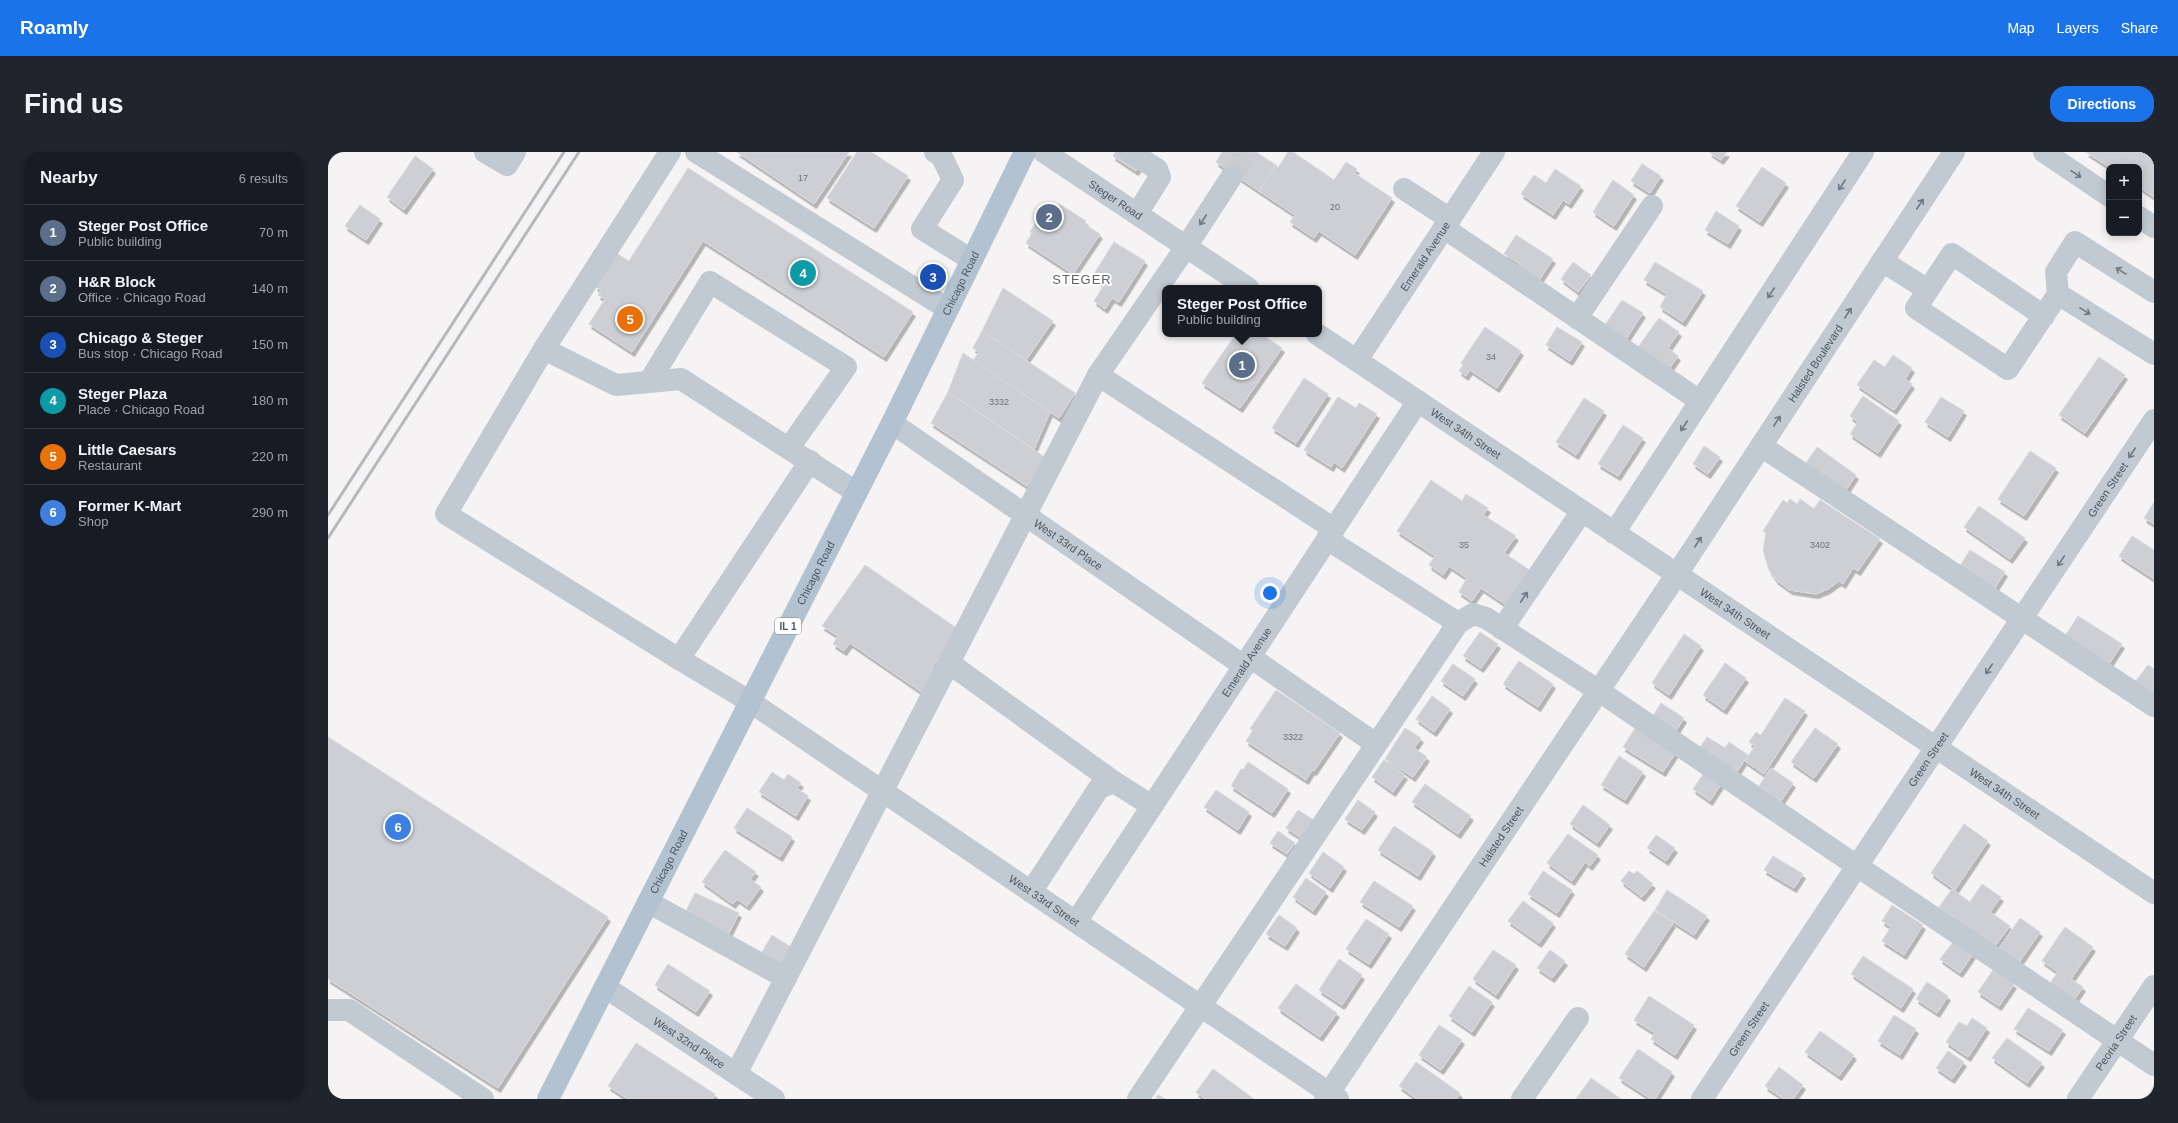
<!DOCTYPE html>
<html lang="en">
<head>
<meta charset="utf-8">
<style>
  :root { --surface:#171b24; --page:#20242c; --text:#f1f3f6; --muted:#9ea1a6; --line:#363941; --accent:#1a73e8 }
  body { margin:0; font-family:Helvetica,sans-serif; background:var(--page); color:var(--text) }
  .controls { position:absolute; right:12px; top:12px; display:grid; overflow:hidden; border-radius:8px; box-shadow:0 2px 10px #0003 }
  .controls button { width:36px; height:36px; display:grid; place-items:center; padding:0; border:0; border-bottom:1px solid var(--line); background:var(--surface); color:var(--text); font:20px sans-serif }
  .you { position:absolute; left:942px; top:441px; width:14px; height:14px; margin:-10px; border:3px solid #fff; border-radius:50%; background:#1a73e8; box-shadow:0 0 0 6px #1a73e833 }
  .badge { display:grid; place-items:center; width:26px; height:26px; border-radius:50%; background:var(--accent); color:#fff; font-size:13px; font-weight:700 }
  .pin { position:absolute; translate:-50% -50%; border:2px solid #fff; box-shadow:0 1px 4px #0006 }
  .popup { position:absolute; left:834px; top:133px; width:160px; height:52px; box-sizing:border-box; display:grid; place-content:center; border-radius:8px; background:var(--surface); filter:drop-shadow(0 1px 3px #0005); font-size:13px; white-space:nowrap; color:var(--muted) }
  .popup b { font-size:15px; color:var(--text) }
  .popup::after { content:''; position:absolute; left:50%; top:100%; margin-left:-8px; border:8px solid transparent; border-top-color:var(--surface) }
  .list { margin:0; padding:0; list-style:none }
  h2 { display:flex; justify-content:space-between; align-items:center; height:52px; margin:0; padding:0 16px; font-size:17px }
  h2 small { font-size:13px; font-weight:400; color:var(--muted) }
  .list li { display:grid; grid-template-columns:26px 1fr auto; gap:12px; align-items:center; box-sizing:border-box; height:56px; padding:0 16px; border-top:1px solid var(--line) }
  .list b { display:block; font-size:15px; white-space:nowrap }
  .list p { margin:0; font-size:13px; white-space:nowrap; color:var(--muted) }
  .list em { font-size:13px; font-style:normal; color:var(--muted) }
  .map { position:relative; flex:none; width:1826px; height:947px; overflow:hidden; border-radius:16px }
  header { display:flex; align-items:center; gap:24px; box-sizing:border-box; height:56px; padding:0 20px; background:var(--accent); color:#fff }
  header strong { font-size:19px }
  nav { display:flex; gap:22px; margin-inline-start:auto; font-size:14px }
  .intro { display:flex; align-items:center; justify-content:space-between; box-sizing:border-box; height:96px; padding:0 24px }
  h1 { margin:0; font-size:28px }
  .button { padding:10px 18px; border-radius:16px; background:var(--accent); color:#fff; font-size:14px; font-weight:700 }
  main { display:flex; gap:24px; padding:0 24px }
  aside { flex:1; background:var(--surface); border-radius:16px; box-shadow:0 2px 10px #0003 }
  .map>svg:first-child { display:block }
  .building { fill:#cdcfd5; stroke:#d7d9de; filter:url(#shadow) }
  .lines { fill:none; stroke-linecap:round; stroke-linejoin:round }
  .minor-tunnel { stroke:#caccce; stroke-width:22; stroke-dasharray:22 11; stroke-linecap:butt }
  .minor { stroke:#c1cad2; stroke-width:22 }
  .major { stroke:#b3c2d1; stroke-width:22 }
  .rail { stroke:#b5b8bd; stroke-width:3 }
  .oneway { stroke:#6e7983 }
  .labels { text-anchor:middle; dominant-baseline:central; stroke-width:4; stroke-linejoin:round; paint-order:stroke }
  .number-label { font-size:9px; fill:#6b747e }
  .shield { fill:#fff; stroke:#808990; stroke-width:1 }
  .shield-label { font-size:10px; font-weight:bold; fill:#4a5661 }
  .street-label { font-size:11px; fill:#4a5661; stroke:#fff }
  .quarter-label { font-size:13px; letter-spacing:1px; fill:#5f6368; stroke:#fff }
</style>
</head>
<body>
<header>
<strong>Roamly</strong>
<nav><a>Map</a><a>Layers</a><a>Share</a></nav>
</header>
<div class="intro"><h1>Find us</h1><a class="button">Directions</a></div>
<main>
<aside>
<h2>Nearby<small>6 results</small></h2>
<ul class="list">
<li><span class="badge" style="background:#5c6f8a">1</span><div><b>Steger Post Office</b><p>Public building</p></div><em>70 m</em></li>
<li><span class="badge" style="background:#5c6f8a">2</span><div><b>H&amp;R Block</b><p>Office · Chicago Road</p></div><em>140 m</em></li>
<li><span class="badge" style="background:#1a4fb4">3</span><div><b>Chicago &amp; Steger</b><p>Bus stop · Chicago Road</p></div><em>150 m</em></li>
<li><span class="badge" style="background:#0f9aa8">4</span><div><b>Steger Plaza</b><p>Place · Chicago Road</p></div><em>180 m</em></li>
<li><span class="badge" style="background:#e8710a">5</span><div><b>Little Caesars</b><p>Restaurant</p></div><em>220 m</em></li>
<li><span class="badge" style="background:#3f7fe0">6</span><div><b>Former K-Mart</b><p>Shop</p></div><em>290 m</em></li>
</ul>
</aside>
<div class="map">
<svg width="1826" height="947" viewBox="0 0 1826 947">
  <defs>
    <filter id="shadow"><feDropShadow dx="2.5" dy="4.5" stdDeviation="0" flood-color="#0004"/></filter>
  </defs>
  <rect width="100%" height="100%" fill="#f5f3f3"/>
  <g class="building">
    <polygon points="409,0 521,0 486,52"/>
    <polygon points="529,0 543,0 580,24 546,76 499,46"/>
    <polygon points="787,0 821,0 808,19 785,4"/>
    <polygon points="894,0 928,0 948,13 931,39 888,10"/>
    <polygon points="960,0 965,0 1006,28 1018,10 1029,17 1026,21 1064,46 1027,103 991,79 986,86 962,70 967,63 931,39 948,13 950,16"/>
    <polygon points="1381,0 1399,0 1393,8"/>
    <polygon points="1758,0 1826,0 1826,45 1811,35 1811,15 1781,15"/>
    <polygon points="87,4 105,17 76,58 59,45"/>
    <polygon points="1314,12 1333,24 1322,41 1303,29"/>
    <polygon points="1434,15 1458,31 1432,70 1408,54"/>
    <polygon points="360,16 585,160 556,205 375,89 304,200 261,172 277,147 270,143 273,138 267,134 288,101 301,109"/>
    <polygon points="1227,17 1253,34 1241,52 1235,48 1225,63 1193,42 1206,23 1218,31"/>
    <polygon points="1285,28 1306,43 1286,74 1265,60"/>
    <polygon points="32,53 52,67 38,88 17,74"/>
    <polygon points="733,53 758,69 756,72 772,82 745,122 698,91 704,81 702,80 718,54"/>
    <polygon points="1388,59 1411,74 1400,92 1377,78"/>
    <polygon points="1188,83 1225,107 1208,133 1187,120 1192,112 1176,102"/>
    <polygon points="786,90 817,109 791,150 784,146 777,157 766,149 776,133 764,125"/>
    <polygon points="1245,110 1263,123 1250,140 1233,127"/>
    <polygon points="1327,110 1375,139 1355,170 1332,155 1339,142 1316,128"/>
    <polygon points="675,136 725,169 698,208 654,179"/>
    <polygon points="1294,148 1315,161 1298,187 1277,173"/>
    <polygon points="1331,166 1351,180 1340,196 1350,204 1339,220 1308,198"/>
    <polygon points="1157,175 1193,199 1169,236 1142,218 1138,224 1131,219 1135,213 1133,211"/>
    <polygon points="1229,175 1254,190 1242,209 1218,193"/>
    <polygon points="654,179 747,241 731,266 645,208 651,200 645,196"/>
    <polygon points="908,182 933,182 954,196 912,256 874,231"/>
    <polygon points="635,201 722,260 706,297 620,240"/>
    <polygon points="1565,203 1584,216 1577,227 1584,232 1566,258 1529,233 1546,208 1557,215"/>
    <polygon points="1771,205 1797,223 1757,281 1731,263"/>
    <polygon points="976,226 1000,242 968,291 944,276"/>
    <polygon points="620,240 718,306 699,334 603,271"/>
    <polygon points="1535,244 1571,269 1550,301 1522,282 1530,270 1522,264"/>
    <polygon points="1010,245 1028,256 1031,251 1049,262 1014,316 1006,310 1003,315 976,298"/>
    <polygon points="1613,245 1636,259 1620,285 1597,270"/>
    <polygon points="1256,246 1276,259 1248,303 1228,290"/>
    <polygon points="1295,273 1315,286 1290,324 1270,312"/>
    <polygon points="1376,294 1392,305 1380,322 1365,312"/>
    <polygon points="1489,295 1528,323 1516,341 1476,314"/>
    <polygon points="1702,299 1728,316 1696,364 1670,347"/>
    <polygon points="1103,328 1134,349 1138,342 1160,356 1155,363 1188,384 1176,401 1203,419 1180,454 1153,436 1144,449 1131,440 1139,426 1121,414 1115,423 1101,413 1107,404 1069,379"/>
    <polygon points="1462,347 1469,352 1472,347 1486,357 1492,348 1552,387 1530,419 1525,416 1515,432 1511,429 1500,437 1488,442 1462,438 1448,428 1441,418 1435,398 1438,381 1435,379 1455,348 1459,351"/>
    <polygon points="1826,350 1826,372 1816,366"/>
    <polygon points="1651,354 1697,386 1682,407 1636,375"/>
    <polygon points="1804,384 1826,398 1826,427 1791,404"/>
    <polygon points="1642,398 1677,420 1665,439 1630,417"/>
    <polygon points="537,413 630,477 604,516 610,520 595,541 522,491 516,499 505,492 510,484 494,474"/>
    <polygon points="1750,464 1794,492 1781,512 1737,484"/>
    <polygon points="1152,480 1170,492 1153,516 1135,504"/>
    <polygon points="1356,482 1373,494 1341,543 1324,531"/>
    <polygon points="1191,509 1225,532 1210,555 1175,532"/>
    <polygon points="1397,511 1418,526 1396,558 1375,543"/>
    <polygon points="1125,512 1147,527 1135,544 1113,529"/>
    <polygon points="1820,513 1826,517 1826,541 1807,530"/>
    <polygon points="948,538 1012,581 986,619 984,618 978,628 918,589 925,578 922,577"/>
    <polygon points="1104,544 1122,557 1106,580 1088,567"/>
    <polygon points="1457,546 1477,559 1436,622 1417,609 1427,594 1421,590 1428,580 1433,583"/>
    <polygon points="1333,551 1356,566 1346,582 1323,567"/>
    <polygon points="1308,575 1348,600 1335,620 1295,595"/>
    <polygon points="1077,576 1093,586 1086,596 1099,605 1085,625 1057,607"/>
    <polygon points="1487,576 1510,592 1486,626 1463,610"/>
    <polygon points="0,585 280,765 170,936 0,827"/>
    <polygon points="1379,585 1397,596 1401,590 1420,603 1406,624 1369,600"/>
    <polygon points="1291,604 1315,620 1297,648 1273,633"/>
    <polygon points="1056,608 1077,623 1065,640 1044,625"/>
    <polygon points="920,610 960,637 944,661 903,634 913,617 915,618"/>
    <polygon points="1443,616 1465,631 1453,649 1431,634"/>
    <polygon points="444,620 456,628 460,622 473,631 469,636 480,644 468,664 431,640"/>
    <polygon points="1376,621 1393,632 1382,649 1365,637"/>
    <polygon points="1097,632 1143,664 1130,682 1084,650"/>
    <polygon points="888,638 921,660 910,678 876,655"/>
    <polygon points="1030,648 1047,660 1034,678 1017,667"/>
    <polygon points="1255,653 1282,673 1269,691 1242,672"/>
    <polygon points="419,656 464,685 452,705 406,676"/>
    <polygon points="970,658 992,672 980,690 958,676"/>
    <polygon points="1636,672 1660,689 1627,738 1603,721"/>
    <polygon points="1066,674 1105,700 1090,724 1050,698"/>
    <polygon points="950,679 967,691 959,702 942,691"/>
    <polygon points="1240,682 1270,703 1262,714 1257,710 1244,729 1219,711"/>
    <polygon points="1328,683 1347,696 1338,709 1319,696"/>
    <polygon points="397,698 428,720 422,727 433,735 419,754 409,747 405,752 374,730"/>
    <polygon points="995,700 1016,715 1002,736 981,721"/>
    <polygon points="1445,704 1475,722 1466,736 1436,718"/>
    <polygon points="1215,719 1244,738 1229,761 1200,742"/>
    <polygon points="1301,719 1306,722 1309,719 1325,732 1314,745 1293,729"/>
    <polygon points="978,726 998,740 985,759 965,745"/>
    <polygon points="1046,729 1085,754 1071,775 1032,750"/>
    <polygon points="1654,732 1673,745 1662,760 1682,774 1664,798 1626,771 1628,767 1611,755 1624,737 1642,750"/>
    <polygon points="1339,738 1379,764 1366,783 1327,758"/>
    <polygon points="367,741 411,761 400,783 356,763"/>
    <polygon points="1195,749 1225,771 1211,791 1180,769"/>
    <polygon points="1564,753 1595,773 1576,803 1554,789 1563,775 1554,769"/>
    <polygon points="1326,759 1345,771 1316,815 1297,802"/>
    <polygon points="951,763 969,776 957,794 938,782"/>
    <polygon points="1692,766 1712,780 1690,812 1670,798"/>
    <polygon points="1038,767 1061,782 1041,812 1018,797"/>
    <polygon points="1737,775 1765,795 1743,827 1755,835 1744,851 1720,834 1730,820 1714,809"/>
    <polygon points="444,783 463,795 453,812 434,800"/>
    <polygon points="1626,789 1645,802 1632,821 1612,807"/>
    <polygon points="1165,798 1188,813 1168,843 1145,827"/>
    <polygon points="1222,798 1237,809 1224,826 1209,816"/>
    <polygon points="1535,804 1585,837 1573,856 1523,822"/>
    <polygon points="1011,807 1034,823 1014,853 991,838"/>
    <polygon points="340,812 382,839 368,860 327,833"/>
    <polygon points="1665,818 1686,832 1671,854 1650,840"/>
    <polygon points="1599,830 1620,844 1609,861 1588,847"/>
    <polygon points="968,832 1009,861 992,885 950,856"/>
    <polygon points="1141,834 1164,850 1144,880 1121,864"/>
    <polygon points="1321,844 1366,873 1347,903 1323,887 1327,881 1306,868"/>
    <polygon points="1700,856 1735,878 1721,899 1686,877"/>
    <polygon points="1566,863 1588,877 1572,903 1550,889"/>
    <polygon points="1644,866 1659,876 1640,905 1618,890 1631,870 1639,874"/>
    <polygon points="1111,873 1134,888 1113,918 1091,903"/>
    <polygon points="1492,879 1526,903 1511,924 1477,900"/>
    <polygon points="1679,886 1714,911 1699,931 1664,906"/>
    <polygon points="308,891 387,942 384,947 300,947 280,934"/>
    <polygon points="1310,897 1344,920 1327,947 1323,947 1291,926"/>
    <polygon points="1620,899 1636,910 1624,927 1608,916"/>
    <polygon points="1088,910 1132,941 1128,947 1089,947 1071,934"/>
    <polygon points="1451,915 1475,933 1465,947 1456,947 1437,934"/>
    <polygon points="885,917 926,947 877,947 868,940"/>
    <polygon points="1263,926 1293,947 1248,947"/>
    <polygon points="1826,934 1826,947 1817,947"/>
    <polygon points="830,943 837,947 827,947"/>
  </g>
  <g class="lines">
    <polyline class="minor-tunnel" points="904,24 919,0"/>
    <g class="minor">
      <polyline points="157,0 179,13 187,0"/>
      <path id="s1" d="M342 0 216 197 118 362 351 507 421 549 1010 947"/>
      <polyline points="368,0 620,157"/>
      <polyline points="607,0 613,3 625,28 594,77 644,108"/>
      <path id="s2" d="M716 0 920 136"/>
      <polyline points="802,0 829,17 832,25 809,62"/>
      <polyline points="1716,0 1781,44"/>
      <polyline points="1076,37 1122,67"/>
      <polyline points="1811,65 1826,75"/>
      <polyline points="1116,76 1372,249"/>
      <polyline points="1554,109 1600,138"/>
      <polyline points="1826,140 1747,90 1728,120 1730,142 1826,202"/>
      <polyline points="1716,164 1624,102 1588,156 1680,217 1730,142"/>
      <polyline points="1249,166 1324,54"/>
      <path id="s3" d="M989 182 1826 741"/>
      <polyline points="216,197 288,233 353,227 528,340"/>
      <path id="s4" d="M1029 208 1166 0"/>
      <polyline points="770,223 1006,377"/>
      <polyline points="321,230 382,130 518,215 461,296"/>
      <path id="s5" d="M564 271 916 514"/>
      <polyline points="1433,294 1826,554"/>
      <polyline points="1286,381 1535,0"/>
      <polyline points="999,387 1130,471"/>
      <polyline points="1174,477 1254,359"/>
      <polyline points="922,505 1048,592"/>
      <polyline points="351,507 482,309"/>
      <polyline points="621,511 786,630"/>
      <polyline points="703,740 771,636 786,630 824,654"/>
      <polyline points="320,750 458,826"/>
      <path id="s6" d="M748 770 1090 249"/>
      <path id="s7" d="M277 835 446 947"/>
      <polyline points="0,858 21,858 155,947"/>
      <polyline points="408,922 770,223 858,95 904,24"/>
      <polyline points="810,947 1130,471 1145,462 1158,466 1271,539 1529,714 1826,913"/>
      <path id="s8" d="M997 947 1349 422 1626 0"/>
      <polyline points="1194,947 1250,866"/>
      <path id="s9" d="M1374 947 1826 268"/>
      <path id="s10" d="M1750 947 1826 834"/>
    </g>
    <path class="major" id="s11" d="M220 947 564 271 697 0"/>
    <g class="rail">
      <polyline points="0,363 236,0"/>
      <polyline points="0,386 251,0"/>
    </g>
  </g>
  <defs><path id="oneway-shaft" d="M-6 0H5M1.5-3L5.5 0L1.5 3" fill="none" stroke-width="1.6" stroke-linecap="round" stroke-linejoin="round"/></defs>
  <g class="oneway">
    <use href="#oneway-shaft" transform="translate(1748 22) rotate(34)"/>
    <use href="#oneway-shaft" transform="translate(1514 33) rotate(123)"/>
    <use href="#oneway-shaft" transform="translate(1592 52) rotate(-57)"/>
    <use href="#oneway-shaft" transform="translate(875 68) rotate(123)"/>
    <use href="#oneway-shaft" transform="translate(1793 119) rotate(-148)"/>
    <use href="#oneway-shaft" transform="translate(1443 141) rotate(123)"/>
    <use href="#oneway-shaft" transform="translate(1757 159) rotate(32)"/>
    <use href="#oneway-shaft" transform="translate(1520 161) rotate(-57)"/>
    <use href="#oneway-shaft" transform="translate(1449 269) rotate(-57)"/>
    <use href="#oneway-shaft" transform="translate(1356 274) rotate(123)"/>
    <use href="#oneway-shaft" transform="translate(1804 301) rotate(124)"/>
    <use href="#oneway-shaft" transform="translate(1370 390) rotate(-57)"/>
    <use href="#oneway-shaft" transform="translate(1733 409) rotate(124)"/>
    <use href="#oneway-shaft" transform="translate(1196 445) rotate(-56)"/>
    <use href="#oneway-shaft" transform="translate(1661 517) rotate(124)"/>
  </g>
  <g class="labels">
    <g class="number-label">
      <text x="475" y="26">17</text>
      <text x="1007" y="55">20</text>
      <text x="1163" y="205">34</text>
      <text x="671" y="250">3332</text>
      <text x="1136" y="393">35</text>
      <text x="1492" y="393">3402</text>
      <text x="965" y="585">3322</text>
    </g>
    <rect class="shield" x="447" y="466" width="26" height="16" rx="3"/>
    <g class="shield-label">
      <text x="460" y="474">IL 1</text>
    </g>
    <g class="street-label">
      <text stroke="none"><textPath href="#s2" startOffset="86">Steger Road</textPath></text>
      <text stroke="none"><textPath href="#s4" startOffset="124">Emerald Avenue</textPath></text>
      <text stroke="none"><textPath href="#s11" startOffset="914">Chicago Road</textPath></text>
      <text stroke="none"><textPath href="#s8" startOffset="884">Halsted Boulevard</textPath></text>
      <text stroke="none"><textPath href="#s3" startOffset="179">West 34th Street</textPath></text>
      <text stroke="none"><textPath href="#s9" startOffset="732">Green Street</textPath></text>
      <text stroke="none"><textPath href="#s5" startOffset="214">West 33rd Place</textPath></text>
      <text stroke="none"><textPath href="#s11" startOffset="590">Chicago Road</textPath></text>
      <text stroke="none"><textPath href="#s3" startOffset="503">West 34th Street</textPath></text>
      <text stroke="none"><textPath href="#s6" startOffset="311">Emerald Avenue</textPath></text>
      <text stroke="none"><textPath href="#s9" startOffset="408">Green Street</textPath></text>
      <text stroke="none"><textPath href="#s3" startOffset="827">West 34th Street</textPath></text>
      <text stroke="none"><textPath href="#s8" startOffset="316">Halsted Street</textPath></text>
      <text stroke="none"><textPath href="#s11" startOffset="266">Chicago Road</textPath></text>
      <text stroke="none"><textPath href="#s1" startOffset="1138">West 33rd Street</textPath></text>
      <text stroke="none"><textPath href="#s9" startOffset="84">Green Street</textPath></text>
      <text stroke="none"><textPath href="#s10" startOffset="68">Peoria Street</textPath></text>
      <text stroke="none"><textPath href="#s7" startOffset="101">West 32nd Place</textPath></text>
    </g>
    <g class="quarter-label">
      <text x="754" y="127">STEGER</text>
    </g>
  </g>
</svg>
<div class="controls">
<button>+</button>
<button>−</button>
</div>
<div class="you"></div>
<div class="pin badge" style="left:914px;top:213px;background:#5c6f8a">1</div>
<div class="popup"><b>Steger Post Office</b>Public building</div>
<div class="pin badge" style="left:721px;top:65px;background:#5c6f8a">2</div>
<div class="pin badge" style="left:605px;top:125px;background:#1a4fb4">3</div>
<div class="pin badge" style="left:475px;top:121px;background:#0f9aa8">4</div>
<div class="pin badge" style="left:302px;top:167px;background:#e8710a">5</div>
<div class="pin badge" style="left:70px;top:675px;background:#3f7fe0">6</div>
</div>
</main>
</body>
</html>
